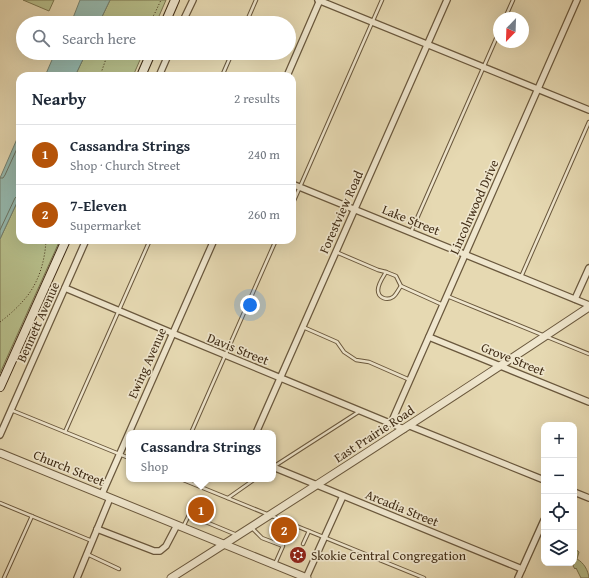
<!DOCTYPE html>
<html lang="en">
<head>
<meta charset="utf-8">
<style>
  :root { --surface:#fff; --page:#f6f6f7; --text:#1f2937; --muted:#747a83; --line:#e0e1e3; --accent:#b45309 }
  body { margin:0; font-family:"Gentium Book Plus",serif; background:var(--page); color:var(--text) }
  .controls { position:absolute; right:12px; bottom:12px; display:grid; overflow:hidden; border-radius:8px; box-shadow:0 4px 16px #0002 }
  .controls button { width:36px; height:36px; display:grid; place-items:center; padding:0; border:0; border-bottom:1px solid var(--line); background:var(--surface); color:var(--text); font:20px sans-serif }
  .compass { position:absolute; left:493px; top:12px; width:36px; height:36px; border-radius:50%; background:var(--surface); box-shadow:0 4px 16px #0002; rotate:203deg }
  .you { position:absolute; left:250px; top:305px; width:14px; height:14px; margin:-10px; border:3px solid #fff; border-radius:50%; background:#1a73e8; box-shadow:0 0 0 6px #1a73e833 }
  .badge { display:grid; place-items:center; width:26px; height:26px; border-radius:50%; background:var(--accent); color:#fff; font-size:13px; font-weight:700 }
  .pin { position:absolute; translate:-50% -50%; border:2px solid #fff; box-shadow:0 1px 4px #0006 }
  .popup { position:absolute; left:126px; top:430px; width:150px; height:52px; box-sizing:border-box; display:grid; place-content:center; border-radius:8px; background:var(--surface); filter:drop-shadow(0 1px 3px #0005); font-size:13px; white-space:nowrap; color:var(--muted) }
  .popup b { font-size:15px; color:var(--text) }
  .popup::after { content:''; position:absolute; left:50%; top:100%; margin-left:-8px; border:8px solid transparent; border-top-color:var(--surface) }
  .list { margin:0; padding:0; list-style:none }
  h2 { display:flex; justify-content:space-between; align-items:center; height:52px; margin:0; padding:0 16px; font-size:17px }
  h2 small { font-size:13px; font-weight:400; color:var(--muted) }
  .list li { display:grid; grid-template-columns:26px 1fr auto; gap:12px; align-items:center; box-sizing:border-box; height:60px; padding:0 16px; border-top:1px solid var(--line) }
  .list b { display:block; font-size:15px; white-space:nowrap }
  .list p { margin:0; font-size:13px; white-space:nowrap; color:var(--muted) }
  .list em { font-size:13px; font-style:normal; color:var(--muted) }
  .icon { flex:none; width:22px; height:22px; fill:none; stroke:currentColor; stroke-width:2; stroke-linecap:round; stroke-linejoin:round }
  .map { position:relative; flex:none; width:589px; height:578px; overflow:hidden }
  .search { position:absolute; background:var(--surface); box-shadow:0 4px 16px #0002; left:16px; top:16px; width:280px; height:44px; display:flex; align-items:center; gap:10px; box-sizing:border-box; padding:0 14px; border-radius:22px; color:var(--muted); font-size:15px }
  .panel { position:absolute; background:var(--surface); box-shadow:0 4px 16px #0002; left:16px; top:72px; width:280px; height:172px; border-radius:12px }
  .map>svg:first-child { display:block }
  .green { fill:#b7bf8b; stroke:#7c7650 }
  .water { fill:#96bab0; stroke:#748272 }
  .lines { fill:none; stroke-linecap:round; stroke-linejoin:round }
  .shore { stroke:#6c7463; stroke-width:1 }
  .service-casing { stroke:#6a583d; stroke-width:4.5 }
  .minor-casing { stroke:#6a583d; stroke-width:8 }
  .tertiary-casing { stroke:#6a583d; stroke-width:9 }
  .secondary-casing { stroke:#412d16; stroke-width:10 }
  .path { stroke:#412d16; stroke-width:1; stroke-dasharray:1 2; stroke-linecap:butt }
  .service { stroke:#efe6cd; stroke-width:2.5 }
  .minor { stroke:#efe6cd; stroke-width:5.5 }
  .tertiary { stroke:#efe6cd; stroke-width:7 }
  .secondary { stroke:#efe6cd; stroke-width:8 }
  .labels { text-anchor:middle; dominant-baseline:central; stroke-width:3.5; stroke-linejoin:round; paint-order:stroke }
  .street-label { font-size:13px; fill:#412d16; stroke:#efe6cd }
  .poi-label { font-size:13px; fill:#412d16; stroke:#efe6cd; text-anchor:start }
</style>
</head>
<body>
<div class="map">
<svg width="589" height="578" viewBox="0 0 589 578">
  <rect width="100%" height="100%" fill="#e6d9b2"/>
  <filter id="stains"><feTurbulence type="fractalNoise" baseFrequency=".005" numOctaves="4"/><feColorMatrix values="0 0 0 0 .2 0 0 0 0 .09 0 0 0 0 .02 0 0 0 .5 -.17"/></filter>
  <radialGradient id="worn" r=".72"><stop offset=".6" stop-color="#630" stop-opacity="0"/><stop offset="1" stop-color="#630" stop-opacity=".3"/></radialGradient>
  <g class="green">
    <polygon points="23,0 54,0 49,11"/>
    <polygon points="110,0 166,0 156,23 99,23"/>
    <polygon points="86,53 143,53 133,76 75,76"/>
    <polygon points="20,196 20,240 60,240 0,373 0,239"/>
    <path d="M574 548 579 552 577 559C584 563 588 570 589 578H581L576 568 575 569 573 566 575 562 574 561Z"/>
  </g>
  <g class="water">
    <polygon points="80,0 110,0 99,23 71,23"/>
    <polygon points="55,53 86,53 75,76 45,76"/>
    <polygon points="20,132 20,196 0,239 0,178"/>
  </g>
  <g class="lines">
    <g class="shore">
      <polyline points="0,178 3,178 5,175 20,142"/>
      <polyline points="0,230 15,198 17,196 20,196"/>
    </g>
    <g class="service-casing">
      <g id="service">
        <polyline points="505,18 513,0"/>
        <polyline points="246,23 256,0"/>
        <polyline points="222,76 232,53"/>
        <polyline points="292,205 382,0"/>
        <polyline points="411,232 499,32"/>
        <polyline points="336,252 378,270 386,272 396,276 401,286 443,305"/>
        <path d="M386 272C383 277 378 284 378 290 378 298 387 301 393 297 396 295 398 290 401 286"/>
        <polyline points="521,277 589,122"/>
        <polyline points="447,296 589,354"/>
        <polyline points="303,327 337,342 344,352 356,360 369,362 410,380"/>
        <polyline points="11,410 129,458"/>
        <polyline points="65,432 150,240"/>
        <polyline points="191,433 276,240"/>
        <polyline points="273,467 360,411"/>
        <polyline points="181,479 424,578"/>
        <polyline points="228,498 255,479"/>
        <polyline points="0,503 92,541"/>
        <polyline points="183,527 189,515 237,535"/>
        <polyline points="251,527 262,538 283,546 275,564"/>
        <polyline points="303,544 309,531"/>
        <polyline points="87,554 119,569"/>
        <polyline points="4,578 32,516"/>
      </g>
    </g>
    <g class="minor-casing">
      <g id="minor">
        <polyline points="318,0 589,110"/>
        <polyline points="182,23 193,0"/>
        <polyline points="159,76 169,53"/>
        <polyline points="287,76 320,0"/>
        <polyline points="292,184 589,305"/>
        <polyline points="65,288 172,333 404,429"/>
        <polyline points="575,299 589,268"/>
        <polyline points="429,337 589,402"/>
        <polyline points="391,423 577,0"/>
        <polyline points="410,426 544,480"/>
        <polyline points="256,433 447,0"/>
        <polyline points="0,435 86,240"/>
        <polyline points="273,467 522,569"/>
        <polyline points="574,492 589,498"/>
        <polyline points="102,494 214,240"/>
        <polyline points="97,529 154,551 160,551 166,546 177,525"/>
        <polyline points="77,578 110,498"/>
        <polyline points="306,578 343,496"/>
        <polyline points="518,578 544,520"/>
      </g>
    </g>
    <g class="tertiary-casing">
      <g id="tertiary">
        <polyline points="0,453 307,578"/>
        <path d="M171 578C311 489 451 399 589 307"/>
      </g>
    </g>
    <g class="secondary-casing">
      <g id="secondary">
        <polyline points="165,23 175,0"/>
        <polyline points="141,76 151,53"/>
        <polyline points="0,387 66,240"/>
      </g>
    </g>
    <g class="path">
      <polyline points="144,23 154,15 161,0"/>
      <polyline points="100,76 108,53"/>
      <path d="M0 322C8 316 16 309 23 301 38 285 45 262 46 240"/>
    </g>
    <use href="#service" class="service"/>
    <use href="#minor" class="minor"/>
    <use href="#tertiary" class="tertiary"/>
    <use href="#secondary" class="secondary"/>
  </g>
  <defs>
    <g id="synagogue-disc" transform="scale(0.9)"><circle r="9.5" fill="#8f2418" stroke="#efe6cd"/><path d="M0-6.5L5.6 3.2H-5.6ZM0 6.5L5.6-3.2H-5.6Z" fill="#fff"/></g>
  </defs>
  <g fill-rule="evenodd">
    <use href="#synagogue-disc" x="298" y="555"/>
  </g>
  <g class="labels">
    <g class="street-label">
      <text transform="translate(474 207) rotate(-66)">Lincolnwood Drive</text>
      <text transform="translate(341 212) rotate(-66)">Forestview Road</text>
      <text transform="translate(411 220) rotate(22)">Lake Street</text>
      <text transform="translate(38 322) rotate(-66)">Bennett Avenue</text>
      <text transform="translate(238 349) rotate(22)">Davis Street</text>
      <text transform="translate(513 359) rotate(22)">Grove Street</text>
      <text transform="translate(147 363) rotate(-66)">Ewing Avenue</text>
      <text transform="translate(374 434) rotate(-33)">East Prairie Road</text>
      <text transform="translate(69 468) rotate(22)">Church Street</text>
      <text transform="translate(402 508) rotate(22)">Arcadia Street</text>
    </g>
    <g class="poi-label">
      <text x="311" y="555">Skokie Central Congregation</text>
    </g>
  </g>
  <rect width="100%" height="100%" filter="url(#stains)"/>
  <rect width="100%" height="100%" fill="url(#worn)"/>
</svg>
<div class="controls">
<button>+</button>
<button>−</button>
<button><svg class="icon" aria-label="locate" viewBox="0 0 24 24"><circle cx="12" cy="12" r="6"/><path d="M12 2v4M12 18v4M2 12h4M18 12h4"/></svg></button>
<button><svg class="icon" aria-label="layers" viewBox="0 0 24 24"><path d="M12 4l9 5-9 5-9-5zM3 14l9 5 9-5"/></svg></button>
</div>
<svg class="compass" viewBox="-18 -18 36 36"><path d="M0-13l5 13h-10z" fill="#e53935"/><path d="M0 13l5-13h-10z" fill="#747a83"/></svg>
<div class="you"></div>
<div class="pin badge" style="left:201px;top:510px">1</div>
<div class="popup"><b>Cassandra Strings</b>Shop</div>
<div class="pin badge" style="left:284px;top:530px">2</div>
<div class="search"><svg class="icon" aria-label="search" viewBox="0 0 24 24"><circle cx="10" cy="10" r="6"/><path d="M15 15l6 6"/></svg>Search here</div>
<section class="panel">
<h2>Nearby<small>2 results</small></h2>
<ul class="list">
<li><span class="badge">1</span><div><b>Cassandra Strings</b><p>Shop · Church Street</p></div><em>240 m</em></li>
<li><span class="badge">2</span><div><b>7-Eleven</b><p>Supermarket</p></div><em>260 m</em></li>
</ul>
</section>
</div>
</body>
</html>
